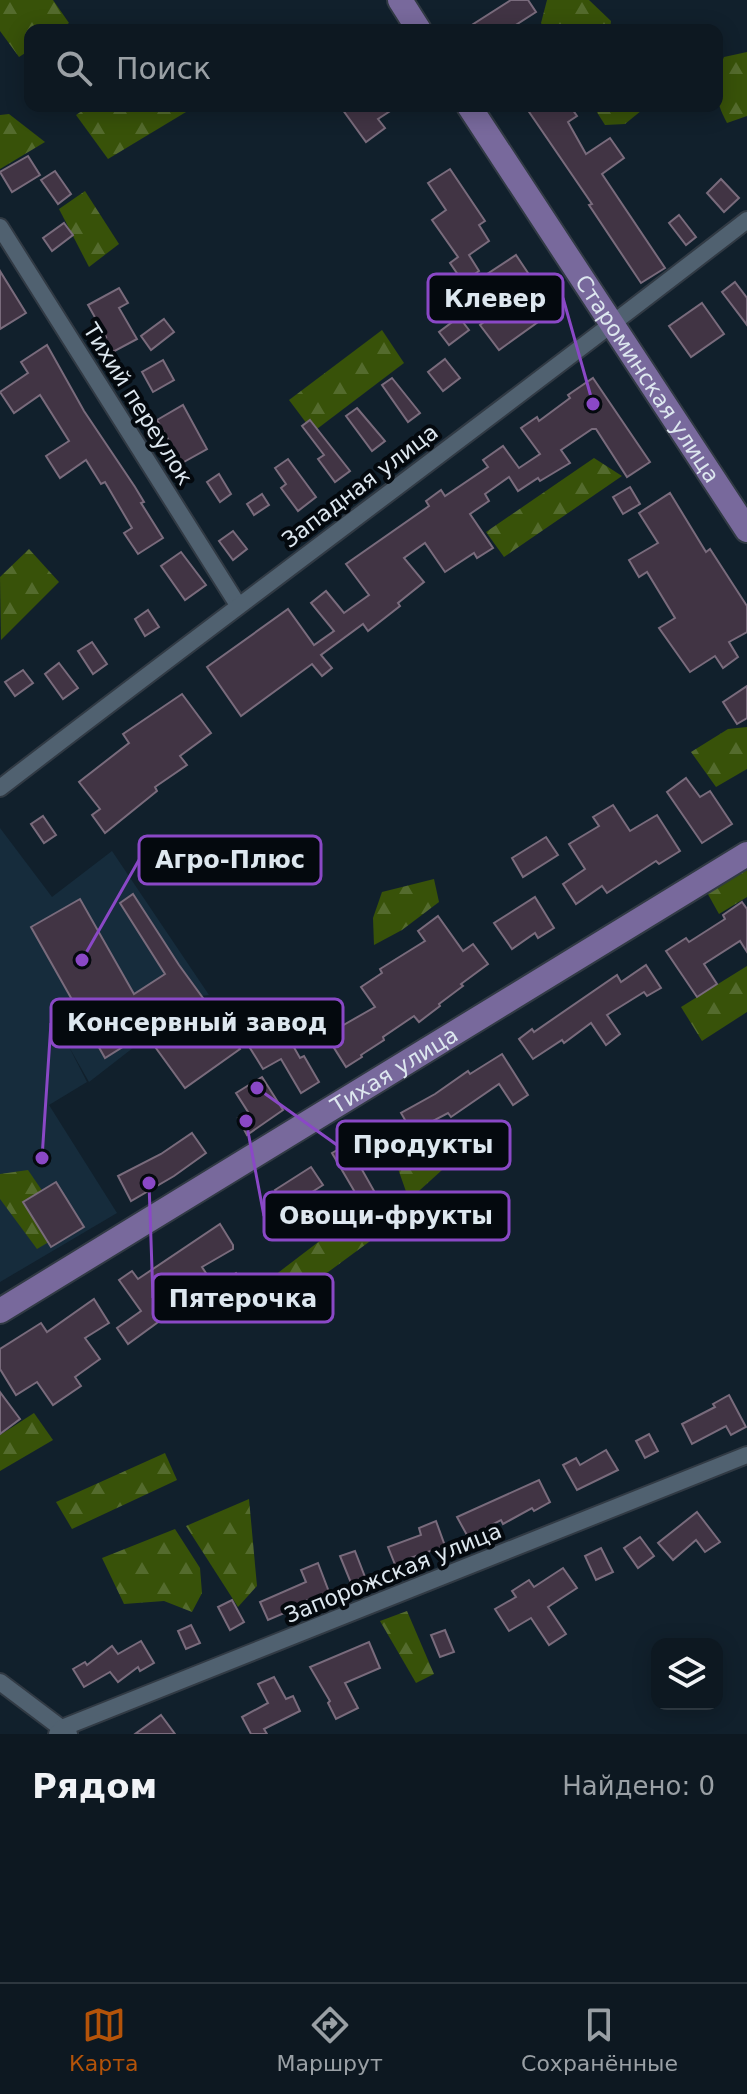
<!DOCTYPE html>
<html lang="ru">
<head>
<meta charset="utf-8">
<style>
  :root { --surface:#0d1821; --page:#16212a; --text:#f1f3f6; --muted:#9aa0a5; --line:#2d373f; --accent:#b45309 }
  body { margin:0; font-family:"DejaVu Sans",sans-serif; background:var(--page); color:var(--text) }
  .controls { position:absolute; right:24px; bottom:24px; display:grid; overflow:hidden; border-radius:16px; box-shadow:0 4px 20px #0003 }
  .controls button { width:72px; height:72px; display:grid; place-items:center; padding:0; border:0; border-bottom:2px solid var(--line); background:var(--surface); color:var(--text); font:40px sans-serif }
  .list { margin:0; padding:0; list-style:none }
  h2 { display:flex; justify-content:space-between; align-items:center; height:104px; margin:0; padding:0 32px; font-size:34px }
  h2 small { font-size:26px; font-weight:400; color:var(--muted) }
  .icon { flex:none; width:44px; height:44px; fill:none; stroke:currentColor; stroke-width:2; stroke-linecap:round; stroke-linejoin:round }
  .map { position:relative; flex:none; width:747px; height:1734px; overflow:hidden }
  .search { position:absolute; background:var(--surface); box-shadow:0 4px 20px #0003; left:24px; right:24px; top:24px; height:88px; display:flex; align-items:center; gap:20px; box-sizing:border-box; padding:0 28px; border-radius:16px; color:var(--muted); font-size:30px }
  .sheet { height:248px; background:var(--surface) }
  nav { display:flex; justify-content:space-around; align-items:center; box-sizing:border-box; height:112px; border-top:2px solid var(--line); background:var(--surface); font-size:22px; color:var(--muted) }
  nav a { display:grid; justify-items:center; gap:4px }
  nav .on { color:var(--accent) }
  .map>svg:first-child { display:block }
  .built { fill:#162c3c }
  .forest { fill:url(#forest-firs) }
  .building { fill:#413444; stroke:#796b7c; stroke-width:2 }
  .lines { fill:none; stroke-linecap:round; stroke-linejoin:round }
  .street-casing { stroke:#313a44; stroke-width:20 }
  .primary-casing { stroke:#313a44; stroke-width:28 }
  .street { stroke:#506170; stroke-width:16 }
  .primary { stroke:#78699c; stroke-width:24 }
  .labels { text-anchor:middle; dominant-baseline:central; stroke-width:8; stroke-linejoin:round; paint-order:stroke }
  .street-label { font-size:22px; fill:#dde7ef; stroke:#04090e }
  .leader { fill:none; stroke:#8a48c6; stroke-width:3 }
  .callout-dot { fill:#8a48c6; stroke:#04090e; stroke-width:3 }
  .callout { fill:#04090e; stroke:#8a48c6; stroke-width:3 }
  .callout-label { font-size:24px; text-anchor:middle; font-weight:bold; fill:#dde7ef }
</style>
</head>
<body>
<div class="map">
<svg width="747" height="1734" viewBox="0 0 747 1734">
  <defs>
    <pattern id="forest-firs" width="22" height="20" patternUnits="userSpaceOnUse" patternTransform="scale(2)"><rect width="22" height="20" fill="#385209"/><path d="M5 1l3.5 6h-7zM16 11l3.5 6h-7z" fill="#546b2d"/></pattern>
  </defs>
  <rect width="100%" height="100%" fill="#11202c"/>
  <polygon class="built" points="0,828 52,897 112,851 209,995 200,996 89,1082 68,1045 87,1082 49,1105 117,1213 0,1282"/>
  <g class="forest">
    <polygon points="0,0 53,0 69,23 59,30 30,30 30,50 19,57 0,31"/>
    <polygon points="547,0 589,0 611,21 610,30 545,30 541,23"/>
    <path d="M747 52V116L727 123C714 99 713 82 724 57Z"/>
    <polygon points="89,106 196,106 108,159 76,115"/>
    <polygon points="593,106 647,106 625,124 605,125"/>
    <polygon points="9,114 45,142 0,169 0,115"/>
    <polygon points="85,191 119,244 89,267 59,209"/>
    <polygon points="382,330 404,363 313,432 289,400"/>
    <polygon points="594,458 622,476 504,557 486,532"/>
    <polygon points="29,549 59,582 1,640 0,577"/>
    <polygon points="747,727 747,769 716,787 691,752 728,729"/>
    <polygon points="747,865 747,897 719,914 705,889"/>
    <polygon points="434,879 439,902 402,930 374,945 373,918 382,892"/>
    <polygon points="747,966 747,1012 702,1041 681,1007"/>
    <polygon points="439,1120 463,1151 409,1200 390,1146"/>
    <polygon points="28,1170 69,1230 37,1249 0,1199 0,1174"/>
    <polygon points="342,1212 373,1239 278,1309 262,1285 334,1230"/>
    <polygon points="34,1413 53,1440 0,1471 0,1435"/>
    <polygon points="165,1453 177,1480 72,1529 56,1502"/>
    <polygon points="249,1499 257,1586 238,1607 186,1526"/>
    <polygon points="175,1529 200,1568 202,1593 192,1612 164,1601 124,1604 102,1558"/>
    <polygon points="407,1611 434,1674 416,1683 380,1621"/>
  </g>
  <g class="building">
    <polygon points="511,0 528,0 536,12 508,30 464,30"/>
    <polygon points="340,106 398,106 378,119 385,128 366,142"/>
    <polygon points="525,106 570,106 577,116 568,122 586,154 610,138 624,158 602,174 665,268 641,283 589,205 592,204"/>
    <polygon points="28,156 40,175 12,192 0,172"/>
    <polygon points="450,169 485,221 479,225 489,241 469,255 479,271 463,282 450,263 458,257 432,220 446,210 428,183"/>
    <polygon points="55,171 71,194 58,204 41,180"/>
    <polygon points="721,179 739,198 724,212 707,193"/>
    <polygon points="679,215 696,237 686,245 669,223"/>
    <polygon points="64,223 73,235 52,251 43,238"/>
    <polygon points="516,255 528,273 525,275 552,312 499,350 480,325 501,309 481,278"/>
    <polygon points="0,271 26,313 0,329"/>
    <polygon points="735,282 747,298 747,325 722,292"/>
    <polygon points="119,288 128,303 119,308 137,339 111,353 103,338 106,337 88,305"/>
    <polygon points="702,303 724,334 691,357 669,326"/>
    <polygon points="459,317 469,330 449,345 439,332"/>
    <polygon points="164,319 174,332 151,350 141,336"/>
    <polygon points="47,345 84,411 135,487 144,502 141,503 163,538 138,554 124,533 132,528 105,482 101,484 86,460 60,478 46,456 69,441 40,395 14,413 0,392 28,373 21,362"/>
    <polygon points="445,359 460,378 443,391 428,372"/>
    <polygon points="163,360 174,380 153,392 142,372"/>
    <polygon points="392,378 420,413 408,422 382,385"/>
    <polygon points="593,378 650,462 627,477 596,429 592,429 561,450 570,463 540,481 538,478 518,491 509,477 485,494 489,501 470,514 493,548 477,558 474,553 445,572 425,543 404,558 424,582 398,603 400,606 368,631 363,624 321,655 332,668 322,676 312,664 241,716 207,667 288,609 314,645 334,631 311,603 326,591 344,613 369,595 346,564 429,506 426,501 441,490 445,496 488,467 483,460 503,446 519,468 540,454 521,428 537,417 539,421 570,398 568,395"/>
    <polygon points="183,405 207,449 182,463 157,420"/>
    <polygon points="357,408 385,441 372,451 346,416"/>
    <polygon points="310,420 350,471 335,482 318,459 324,455 302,426"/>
    <polygon points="288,459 316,497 298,511 281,488 286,484 275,468"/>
    <polygon points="219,474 231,494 220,502 207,482"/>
    <polygon points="630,487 640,504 623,514 613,497"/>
    <polygon points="670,493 706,552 710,549 747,606 747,632 729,642 738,657 723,668 715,656 690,672 659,628 675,618 647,572 639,577 629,560 658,543 639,513"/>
    <polygon points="262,494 269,505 254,515 247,504"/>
    <polygon points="233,531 247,549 233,560 219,541"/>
    <polygon points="181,552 206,585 185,600 161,566"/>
    <polygon points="148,610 159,627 145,636 135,619"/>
    <polygon points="92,642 107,664 93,674 78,651"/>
    <polygon points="59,663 78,688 63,699 45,674"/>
    <polygon points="23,670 33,683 15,696 5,682"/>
    <polygon points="747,686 747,718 737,724 723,702"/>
    <polygon points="182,694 211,733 180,756 187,765 155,787 157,791 105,833 92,815 100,809 79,782 129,743 123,734"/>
    <polygon points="686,778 700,797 710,791 732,824 702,843 667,792"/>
    <polygon points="613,805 630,831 657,815 680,851 659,864 656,861 607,893 602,886 576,904 563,884 585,869 569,844 599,826 593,817"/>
    <polygon points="43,816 56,835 44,843 31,824"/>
    <polygon points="546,837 558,855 523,877 512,858"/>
    <polygon points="133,894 179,965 240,1049 185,1088 145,1033 105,1058 31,927 80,899 134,994 165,974 120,903"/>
    <polygon points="535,897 554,928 538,938 535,933 512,949 494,923"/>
    <polygon points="742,902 747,909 747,952 740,941 704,964 717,984 697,997 666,951 686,938 689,942 725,919 723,915"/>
    <polygon points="438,916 463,951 473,944 488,964 461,984 463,986 439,1004 440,1006 419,1022 414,1016 383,1037 384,1040 361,1055 362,1057 346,1067 326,1035 375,1007 361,987 382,973 380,969 425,941 418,931"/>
    <polygon points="646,965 661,988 647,996 644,992 607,1015 620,1034 606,1045 591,1023 564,1043 562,1040 533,1059 519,1039 532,1029 534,1032 617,975 621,982"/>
    <polygon points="283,1028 300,1058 304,1056 319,1082 301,1093 281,1059 263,1069 250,1048"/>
    <polygon points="502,1054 528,1095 513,1105 499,1084 451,1117 448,1113 412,1132 401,1113 435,1094 468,1071 470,1074"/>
    <polygon points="262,1077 283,1110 247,1135 238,1118 248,1112 236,1093"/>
    <polygon points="378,1127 391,1153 361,1168 378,1198 363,1206 332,1153"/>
    <polygon points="192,1133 206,1153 174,1176 131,1201 118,1176 161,1154"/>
    <polygon points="311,1167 323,1185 287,1208 275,1190"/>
    <polygon points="56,1182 84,1227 51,1247 23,1202"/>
    <polygon points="220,1224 233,1245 233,1249 202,1267 215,1287 236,1273 247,1288 210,1315 187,1281 155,1303 165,1317 128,1344 117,1328 141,1311 119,1280 132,1271 138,1279"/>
    <polygon points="94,1299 109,1323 85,1338 100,1359 75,1377 81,1386 53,1405 37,1382 16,1395 0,1369 0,1349 41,1323 47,1332"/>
    <polygon points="0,1392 20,1419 0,1434"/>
    <polygon points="729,1395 746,1427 731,1435 726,1426 692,1444 682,1424 715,1407 713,1404"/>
    <polygon points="649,1434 658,1451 645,1458 636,1441"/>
    <polygon points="606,1450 618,1470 577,1490 563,1465 576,1458 580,1465"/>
    <polygon points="539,1480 550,1502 534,1511 532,1508 503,1524 501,1520 468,1537 457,1517"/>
    <polygon points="697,1512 720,1542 705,1552 696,1540 673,1560 658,1543"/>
    <polygon points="436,1521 445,1546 410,1558 411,1561 396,1567 388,1547 421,1535 419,1528"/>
    <polygon points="640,1537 654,1556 638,1568 624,1548"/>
    <polygon points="601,1548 613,1572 596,1580 585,1556"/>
    <polygon points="355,1551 365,1577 351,1583 340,1556"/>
    <polygon points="318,1563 329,1592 300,1603 301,1606 268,1620 260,1602 306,1582 301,1570"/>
    <polygon points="563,1568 577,1588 548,1607 566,1634 549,1645 531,1618 509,1631 495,1609 516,1597 512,1591 529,1580 534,1587"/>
    <polygon points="232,1600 244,1622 230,1630 218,1607"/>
    <polygon points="191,1625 200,1643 186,1649 178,1631"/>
    <polygon points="445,1630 454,1652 440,1657 431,1635"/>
    <polygon points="141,1641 154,1663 140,1671 138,1667 118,1682 110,1672 84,1687 73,1669 85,1662 87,1665 112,1646 118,1654"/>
    <polygon points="369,1642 380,1668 345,1683 358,1708 336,1719 328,1703 330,1701 310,1667"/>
    <polygon points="274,1677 286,1699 293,1696 300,1711 264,1729 267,1734 251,1734 242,1717 268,1703 258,1684"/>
    <polygon points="161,1715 175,1734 135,1734"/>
  </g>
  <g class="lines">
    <g class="street-casing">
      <g id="street">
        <polyline points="0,227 238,605"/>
        <path d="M0 788C248 597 500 412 747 220"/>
        <polyline points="0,1682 69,1734"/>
        <polyline points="57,1734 62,1728 747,1455"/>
      </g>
    </g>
    <g class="primary-casing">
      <g id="primary">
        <polyline points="400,0 419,30"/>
        <path id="s1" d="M469 106 747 530"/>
        <path id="s2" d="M0 1311 747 854"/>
      </g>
    </g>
    <use href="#street" class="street"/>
    <use href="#primary" class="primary"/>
  </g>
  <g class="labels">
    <g class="street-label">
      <text stroke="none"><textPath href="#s1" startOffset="326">Староминская улица</textPath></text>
      <text transform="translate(138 404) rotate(58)">Тихий переулок</text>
      <text transform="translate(360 486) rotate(-37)">Западная улица</text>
      <text stroke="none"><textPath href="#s2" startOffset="462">Тихая улица</textPath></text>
      <text transform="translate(393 1573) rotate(-22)">Запорожская улица</text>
    </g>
  </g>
  <path class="leader" d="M593 404L563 298M82 960L139 860M42 1158L51 1023M257 1088L337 1145M246 1121L264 1216M149 1183L153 1298"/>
  <g class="callout-dot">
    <circle cx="593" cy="404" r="8"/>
    <circle cx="82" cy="960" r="8"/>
    <circle cx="42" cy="1158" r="8"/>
    <circle cx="257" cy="1088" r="8"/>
    <circle cx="246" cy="1121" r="8"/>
    <circle cx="149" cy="1183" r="8"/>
  </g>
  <g class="callout">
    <rect x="428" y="274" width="135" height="48" rx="8"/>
    <rect x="139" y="836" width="182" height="48" rx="8"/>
    <rect x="51" y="999" width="292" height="48" rx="8"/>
    <rect x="337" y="1121" width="173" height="48" rx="8"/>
    <rect x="264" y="1192" width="245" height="48" rx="8"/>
    <rect x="153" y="1274" width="180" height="48" rx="8"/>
  </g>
  <g class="callout-label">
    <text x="495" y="307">Клевер</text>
    <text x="230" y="868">Агро-Плюс</text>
    <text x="197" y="1031">Консервный завод</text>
    <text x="423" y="1153">Продукты</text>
    <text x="386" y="1224">Овощи-фрукты</text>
    <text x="243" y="1307">Пятерочка</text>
  </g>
</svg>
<div class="controls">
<button><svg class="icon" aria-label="layers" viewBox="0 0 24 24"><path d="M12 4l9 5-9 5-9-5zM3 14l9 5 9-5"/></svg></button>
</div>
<div class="search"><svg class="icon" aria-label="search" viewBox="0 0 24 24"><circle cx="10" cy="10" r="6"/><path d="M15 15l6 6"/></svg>Поиск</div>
</div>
<section class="sheet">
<h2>Рядом<small>Найдено: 0</small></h2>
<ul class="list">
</ul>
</section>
<nav>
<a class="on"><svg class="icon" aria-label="map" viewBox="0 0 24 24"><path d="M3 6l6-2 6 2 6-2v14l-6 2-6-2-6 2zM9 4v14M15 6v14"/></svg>Карта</a>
<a><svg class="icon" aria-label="directions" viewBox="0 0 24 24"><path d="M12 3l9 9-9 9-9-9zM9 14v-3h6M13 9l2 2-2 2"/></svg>Маршрут</a>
<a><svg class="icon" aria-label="saved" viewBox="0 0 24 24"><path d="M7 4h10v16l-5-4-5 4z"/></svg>Сохранённые</a>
</nav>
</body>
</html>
